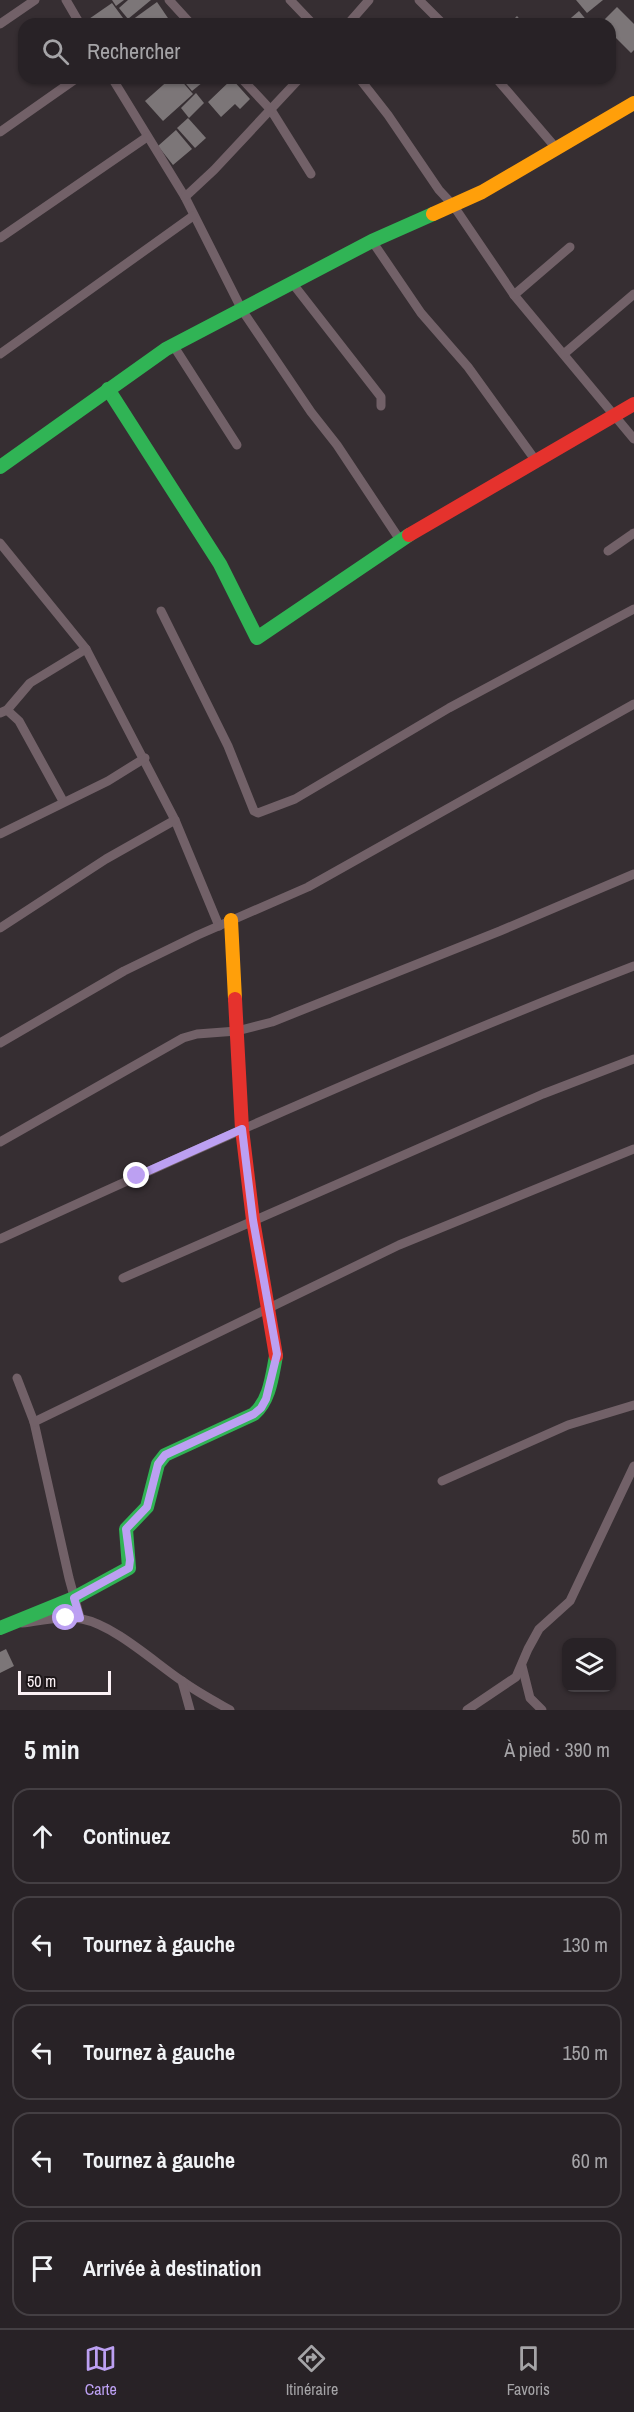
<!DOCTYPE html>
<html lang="fr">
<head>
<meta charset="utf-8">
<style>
  :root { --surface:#282226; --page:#342f32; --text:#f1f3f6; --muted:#a5a4a7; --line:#443f43; --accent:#bca0f2 }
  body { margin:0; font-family:"Archivo Narrow",sans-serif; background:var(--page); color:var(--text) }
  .controls { position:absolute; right:18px; bottom:18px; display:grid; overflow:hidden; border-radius:12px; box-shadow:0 2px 4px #0004 }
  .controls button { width:54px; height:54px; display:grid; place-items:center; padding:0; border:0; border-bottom:2px solid var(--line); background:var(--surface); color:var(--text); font:30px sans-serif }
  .scale { position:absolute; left:18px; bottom:15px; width:93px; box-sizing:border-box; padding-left:6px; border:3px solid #fcf2f6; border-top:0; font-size:16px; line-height:21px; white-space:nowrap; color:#fcf2f6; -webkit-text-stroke:4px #1c1618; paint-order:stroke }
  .stop { position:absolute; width:18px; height:18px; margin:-14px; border:4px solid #bca0f2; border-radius:50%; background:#fff }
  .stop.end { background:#bca0f2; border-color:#fff; box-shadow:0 2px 6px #0008 }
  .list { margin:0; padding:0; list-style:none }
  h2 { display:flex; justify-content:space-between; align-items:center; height:78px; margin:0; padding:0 24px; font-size:26px }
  h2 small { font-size:20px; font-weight:400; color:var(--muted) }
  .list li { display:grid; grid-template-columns:39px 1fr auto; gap:18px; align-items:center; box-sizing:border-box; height:96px; margin:0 12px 12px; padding:0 12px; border:2px solid var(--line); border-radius:18px }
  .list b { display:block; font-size:22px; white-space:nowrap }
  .list em { font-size:20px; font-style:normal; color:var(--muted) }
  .icon { flex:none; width:33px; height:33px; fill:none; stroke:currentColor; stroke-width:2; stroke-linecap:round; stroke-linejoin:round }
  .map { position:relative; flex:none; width:634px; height:1710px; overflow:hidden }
  .search { position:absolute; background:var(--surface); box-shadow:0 2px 4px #0004; left:18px; right:18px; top:18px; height:66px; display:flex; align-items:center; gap:15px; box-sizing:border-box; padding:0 21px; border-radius:18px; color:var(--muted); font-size:22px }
  .sheet { height:618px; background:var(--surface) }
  nav { display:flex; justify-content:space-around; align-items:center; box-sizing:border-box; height:84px; border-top:2px solid var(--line); background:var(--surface); font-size:16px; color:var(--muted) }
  nav a { display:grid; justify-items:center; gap:3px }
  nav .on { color:var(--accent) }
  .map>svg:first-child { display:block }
  .building { fill:#7c7678 }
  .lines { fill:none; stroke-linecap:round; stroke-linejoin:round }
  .street { stroke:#726168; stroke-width:9 }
  .fast { stroke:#30b455; stroke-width:14 }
  .slow { stroke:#ff9f0a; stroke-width:14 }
  .jam { stroke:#e5322d; stroke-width:14 }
  .route { stroke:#bca0f2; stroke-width:8 }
</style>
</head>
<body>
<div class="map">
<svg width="634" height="1710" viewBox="0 0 634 1710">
  <rect width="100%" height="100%" fill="#362e32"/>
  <g class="building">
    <polygon points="112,0 124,0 116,6"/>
    <polygon points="128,0 151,0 128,19 119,8"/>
    <polygon points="576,0 603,0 587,13"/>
    <polygon points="157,2 170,21 166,24 135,24 132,20"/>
    <polygon points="112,3 126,22 123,24 89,24 86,21"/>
    <polygon points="617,7 634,24 634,50 631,53 610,32 610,24 600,24"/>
    <polygon points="579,11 588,22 585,24 564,24"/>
    <polygon points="517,16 524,24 509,24"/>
    <polygon points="171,78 179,78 193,94 163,121 145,101"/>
    <polygon points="181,78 208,78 192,91"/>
    <polygon points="232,79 250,99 240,109 235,104 221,117 208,102"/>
    <polygon points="196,93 204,103 189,118 181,108"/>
    <polygon points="188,118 206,138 195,148 177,128"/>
    <polygon points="176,130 192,149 173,165 158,146"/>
    <polygon points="6,1649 14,1666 0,1673 0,1652"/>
  </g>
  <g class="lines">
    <g class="street">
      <polyline points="66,0 80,24"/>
      <polyline points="169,0 191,24"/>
      <polyline points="290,0 313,24"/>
      <polyline points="419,0 443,24"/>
      <polyline points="0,24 35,0"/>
      <polyline points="348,24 369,0"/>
      <polyline points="112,78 185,197 242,310 311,412 337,445 400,540"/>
      <polyline points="241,78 271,110 311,174"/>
      <polyline points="359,78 388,115 439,190 453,205 514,295 634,439"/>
      <polyline points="496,78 556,148"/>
      <polyline points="0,132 77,78"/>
      <polyline points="185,197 214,170 300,78"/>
      <polyline points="0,238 147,137"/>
      <polyline points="372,241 421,313 468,367 536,461"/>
      <polyline points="293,284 381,397 381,406"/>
      <polyline points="514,295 570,247"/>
      <polyline points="173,345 237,445"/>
      <polyline points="565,353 634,294"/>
      <polyline points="0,354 193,216"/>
      <polyline points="0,543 86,649 175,820 219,926"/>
      <polyline points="608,551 634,533"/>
      <polyline points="161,611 228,746 254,811 258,813 295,799 449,708 634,609"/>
      <polyline points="7,710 19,721 63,801"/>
      <polyline points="0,713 7,710 30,683 86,649"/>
      <polyline points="0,834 108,781 145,758"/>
      <polyline points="0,928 106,859 175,820"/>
      <polyline points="0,1043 124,971 198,935 308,887 634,704"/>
      <polyline points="0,1142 183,1038 197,1034 237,1031 272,1022 500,931 634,874"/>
      <path d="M0 1239C209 1143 419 1049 634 966"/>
      <polyline points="123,1278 543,1094 634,1059"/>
      <polyline points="17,1378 34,1422 69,1578 80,1618"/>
      <polyline points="34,1422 399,1245 634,1149"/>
      <polyline points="442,1481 568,1425 634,1405"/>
      <path d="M22 1623C41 1621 63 1615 82 1619 114 1625 154 1662 182 1681 197 1692 214 1701 230 1710"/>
      <polyline points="522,1666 530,1698 542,1710"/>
      <polyline points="182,1681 190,1710"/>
      <polyline points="467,1710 516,1677 528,1649 539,1629 570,1601 634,1466"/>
    </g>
    <g class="fast">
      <polyline points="108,389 220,564 257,638 409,535"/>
      <polyline points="0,467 166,349 372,241 433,214"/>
      <path d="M0 1628 74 1598 129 1568 126 1529 147 1507 158 1464 165 1455 254 1414C270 1400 272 1376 276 1356"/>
    </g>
    <g class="slow">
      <polyline points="433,214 482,192 634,103"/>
      <polyline points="231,920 235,999"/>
    </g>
    <g class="jam">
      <polyline points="409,535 634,404"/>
      <polyline points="235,999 242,1129 253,1220 276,1356"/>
    </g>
  </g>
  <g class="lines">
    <polyline class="route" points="66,1618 80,1618 74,1598 129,1568 130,1560 126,1529 147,1507 158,1464 165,1455 254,1414 261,1408 266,1399 277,1354 253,1220 242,1129 137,1176"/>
  </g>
</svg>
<div class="controls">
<button><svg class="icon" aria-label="layers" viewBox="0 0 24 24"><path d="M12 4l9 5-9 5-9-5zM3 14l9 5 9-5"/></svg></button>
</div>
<div class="scale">50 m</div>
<div class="stop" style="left:66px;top:1618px"></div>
<div class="stop end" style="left:137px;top:1176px"></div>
<div class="search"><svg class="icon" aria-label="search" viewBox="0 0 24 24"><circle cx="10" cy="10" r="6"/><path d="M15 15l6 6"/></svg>Rechercher</div>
</div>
<section class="sheet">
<h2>5 min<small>À pied · 390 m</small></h2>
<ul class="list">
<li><svg class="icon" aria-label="ahead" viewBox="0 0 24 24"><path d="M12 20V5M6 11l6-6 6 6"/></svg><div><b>Continuez</b></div><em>50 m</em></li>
<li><svg class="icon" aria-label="left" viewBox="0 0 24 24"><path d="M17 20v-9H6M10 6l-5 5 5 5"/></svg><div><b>Tournez à gauche</b></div><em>130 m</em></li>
<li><svg class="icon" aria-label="left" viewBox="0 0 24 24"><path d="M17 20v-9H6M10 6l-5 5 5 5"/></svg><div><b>Tournez à gauche</b></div><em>150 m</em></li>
<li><svg class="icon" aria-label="left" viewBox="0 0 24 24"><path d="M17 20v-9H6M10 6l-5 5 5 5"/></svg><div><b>Tournez à gauche</b></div><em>60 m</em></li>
<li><svg class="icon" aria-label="arrive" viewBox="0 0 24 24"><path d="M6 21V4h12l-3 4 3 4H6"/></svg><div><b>Arrivée à destination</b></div></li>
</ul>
</section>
<nav>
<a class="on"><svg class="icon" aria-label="map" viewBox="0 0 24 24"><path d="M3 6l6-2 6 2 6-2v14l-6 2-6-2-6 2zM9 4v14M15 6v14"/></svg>Carte</a>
<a><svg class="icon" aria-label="directions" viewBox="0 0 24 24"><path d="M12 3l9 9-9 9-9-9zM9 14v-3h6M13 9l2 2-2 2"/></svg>Itinéraire</a>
<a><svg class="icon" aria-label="saved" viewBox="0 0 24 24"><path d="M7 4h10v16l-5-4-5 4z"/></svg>Favoris</a>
</nav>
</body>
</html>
